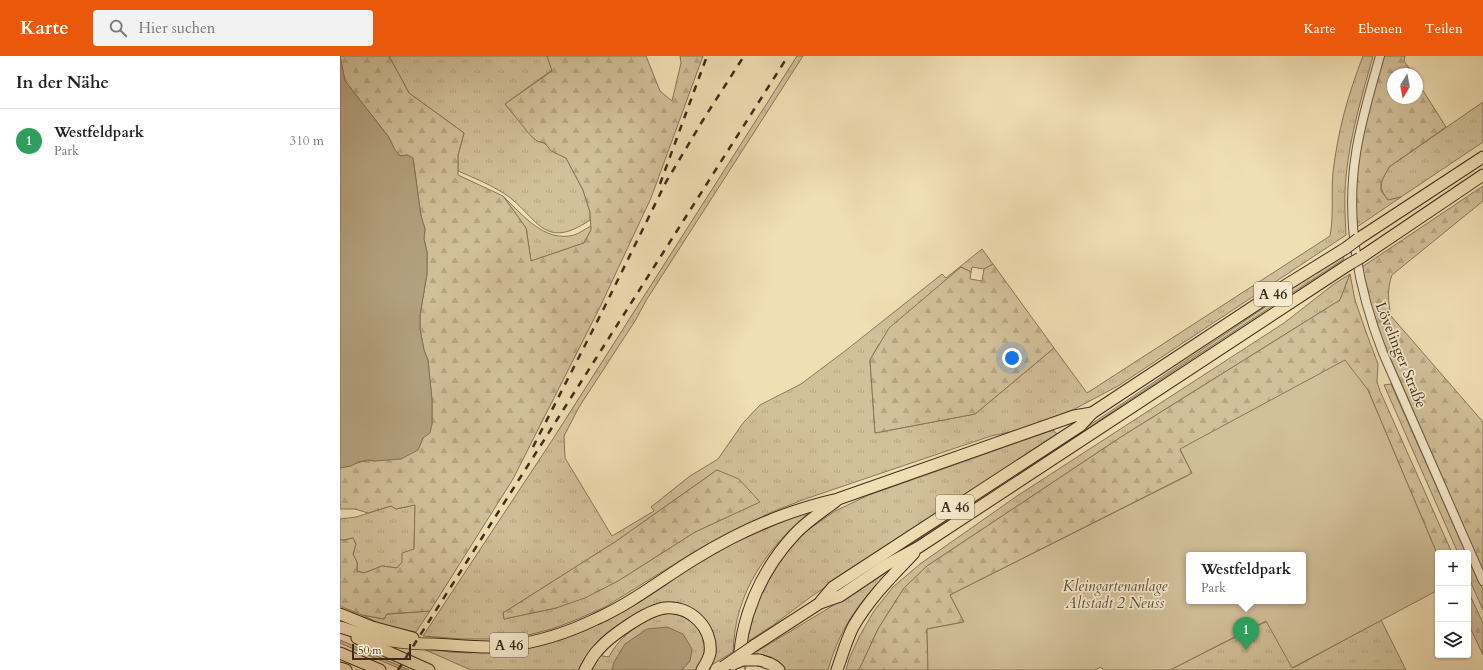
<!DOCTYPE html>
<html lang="de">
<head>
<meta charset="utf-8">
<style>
  :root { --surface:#fff; --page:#f2f2f2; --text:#222; --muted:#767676; --line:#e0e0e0; --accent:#ea580c }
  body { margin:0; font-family:Cardo,serif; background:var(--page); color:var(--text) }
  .controls { position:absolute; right:12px; bottom:12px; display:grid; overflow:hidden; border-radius:4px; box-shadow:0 1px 3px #0004 }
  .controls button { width:36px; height:36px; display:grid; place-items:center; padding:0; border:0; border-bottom:1px solid var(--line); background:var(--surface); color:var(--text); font:20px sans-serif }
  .compass { position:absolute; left:1047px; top:12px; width:36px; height:36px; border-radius:50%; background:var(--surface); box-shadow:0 1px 3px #0004; rotate:190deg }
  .scale { position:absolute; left:12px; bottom:10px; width:59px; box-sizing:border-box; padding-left:4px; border:2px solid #3d2b1b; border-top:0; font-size:11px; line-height:14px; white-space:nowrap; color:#3d2b1b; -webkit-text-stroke:3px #f6eace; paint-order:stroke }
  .you { position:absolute; left:672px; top:302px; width:14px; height:14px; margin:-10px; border:3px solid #fff; border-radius:50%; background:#1a73e8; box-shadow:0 0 0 6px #1a73e833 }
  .badge { display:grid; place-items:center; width:26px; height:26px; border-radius:50%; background:var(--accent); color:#fff; font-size:13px; font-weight:700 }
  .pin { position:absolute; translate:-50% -33px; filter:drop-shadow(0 1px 2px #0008) }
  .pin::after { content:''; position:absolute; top:21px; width:14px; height:12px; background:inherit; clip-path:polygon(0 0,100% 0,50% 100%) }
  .popup { position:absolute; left:846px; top:496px; width:120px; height:52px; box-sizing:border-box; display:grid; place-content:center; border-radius:4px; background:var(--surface); filter:drop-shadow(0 1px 3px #0005); font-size:13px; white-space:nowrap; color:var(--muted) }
  .popup b { font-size:15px; color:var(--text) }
  .popup::after { content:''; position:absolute; left:50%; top:100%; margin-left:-8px; border:8px solid transparent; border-top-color:var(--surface) }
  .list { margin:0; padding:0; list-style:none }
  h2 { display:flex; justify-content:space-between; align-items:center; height:52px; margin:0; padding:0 16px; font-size:17px }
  h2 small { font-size:13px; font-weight:400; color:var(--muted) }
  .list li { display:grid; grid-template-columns:26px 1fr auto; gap:12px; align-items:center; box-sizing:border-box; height:64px; padding:0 16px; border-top:1px solid var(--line) }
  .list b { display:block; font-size:15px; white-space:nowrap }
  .list p { margin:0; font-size:13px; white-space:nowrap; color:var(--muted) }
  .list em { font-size:13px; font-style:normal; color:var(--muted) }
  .icon { flex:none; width:22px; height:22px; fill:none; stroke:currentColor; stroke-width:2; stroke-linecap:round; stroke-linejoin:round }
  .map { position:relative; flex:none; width:1143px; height:614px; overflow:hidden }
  header { display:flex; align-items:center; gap:24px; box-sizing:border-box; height:56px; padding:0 20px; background:var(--accent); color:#fff }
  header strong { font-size:19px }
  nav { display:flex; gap:22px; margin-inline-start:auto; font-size:14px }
  .search { width:280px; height:36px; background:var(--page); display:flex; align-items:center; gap:10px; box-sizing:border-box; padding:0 14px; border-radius:4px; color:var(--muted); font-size:15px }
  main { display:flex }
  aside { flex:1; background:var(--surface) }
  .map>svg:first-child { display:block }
  .grass { fill:url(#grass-tufts); stroke:#88765a; fill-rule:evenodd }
  .forest { fill:url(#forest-firs); stroke:#88765a }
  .garden { fill:#d2c09a; stroke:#88765a; fill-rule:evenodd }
  .water { fill:#b4a280; stroke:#847258 }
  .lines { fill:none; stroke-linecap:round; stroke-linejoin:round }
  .tertiary-casing { stroke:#6a5841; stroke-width:10 }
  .motorway-casing { stroke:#3d2b1b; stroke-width:13 }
  .tertiary { stroke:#f6eace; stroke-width:8 }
  .motorway { stroke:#f1dfb4; stroke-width:11 }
  .rail { stroke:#3d2b1b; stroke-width:2.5; stroke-dasharray:7 7; stroke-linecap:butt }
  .motorway-bridge-casing { stroke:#3d2b1b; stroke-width:13; stroke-linecap:butt }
  .motorway-bridge { stroke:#f1dfb4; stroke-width:11 }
  .labels { text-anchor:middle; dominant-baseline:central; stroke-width:3.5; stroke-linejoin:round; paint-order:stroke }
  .shield { fill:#f6eace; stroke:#746451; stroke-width:1 }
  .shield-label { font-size:14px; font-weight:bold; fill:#3d2b1b }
  .street-label { font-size:15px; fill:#3d2b1b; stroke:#f6eace }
  .park-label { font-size:15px; font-style:italic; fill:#5b4934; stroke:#f6eace }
</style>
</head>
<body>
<header>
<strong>Karte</strong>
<div class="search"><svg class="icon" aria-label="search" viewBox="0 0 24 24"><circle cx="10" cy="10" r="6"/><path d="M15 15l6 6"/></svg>Hier suchen</div>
<nav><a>Karte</a><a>Ebenen</a><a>Teilen</a></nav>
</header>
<main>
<aside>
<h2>In der Nähe<small></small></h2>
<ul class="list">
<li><span class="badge" style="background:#2e9e5b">1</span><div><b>Westfeldpark</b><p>Park</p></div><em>310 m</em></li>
</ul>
</aside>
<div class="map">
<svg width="1143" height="614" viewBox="0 0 1143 614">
  <defs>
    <pattern id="grass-tufts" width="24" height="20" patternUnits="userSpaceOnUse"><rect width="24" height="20" fill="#d2c09a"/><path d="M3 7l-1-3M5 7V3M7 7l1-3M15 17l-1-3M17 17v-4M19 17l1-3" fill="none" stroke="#b5a584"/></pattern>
    <pattern id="forest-firs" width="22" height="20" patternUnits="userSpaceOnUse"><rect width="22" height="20" fill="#d2c09a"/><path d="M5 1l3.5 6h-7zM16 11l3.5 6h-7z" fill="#b5a584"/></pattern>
  </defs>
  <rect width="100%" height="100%" fill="#f1dfb4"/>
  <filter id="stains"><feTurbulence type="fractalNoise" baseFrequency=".005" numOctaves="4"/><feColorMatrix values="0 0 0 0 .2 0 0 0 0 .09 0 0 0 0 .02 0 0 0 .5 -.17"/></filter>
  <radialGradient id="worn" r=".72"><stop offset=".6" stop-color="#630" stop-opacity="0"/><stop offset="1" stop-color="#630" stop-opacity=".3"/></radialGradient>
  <g class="grass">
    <path d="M49 0H207L212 14 165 48 197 85 204 87 212 95 226 102 243 134 250 156V164C200 198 197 156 160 135 147 127 132 121 118 115V99L124 77 69 37Z"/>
    <path d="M457 0H463L307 243 295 265 239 351 224 380 225 402 272 480 314 455 311 451 350 420 378 403 403 367 420 349 461 328 505 295 602 218 606 222 642 193 653 208 644 213 632 211 631 216 621 211 539 288 530 304 535 377 635 358 714 292 747 337 990 180C994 159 991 137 993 116 998 74 1008 39 1023 0H1033C1022 40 1010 79 1006 121 1004 140 1005 160 1006 179L778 330 727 357 688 372 651 380 465 443 432 456 388 477 354 496 265 551 238 563 212 573 184 580 156 583H121L83 580 211 386ZM377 414 419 446 355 476 278 525 216 552 164 563 163 557 275 486Z"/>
    <path d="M1143 46V86L1061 141 1048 144C1037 130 1041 126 1049 111Z"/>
    <path d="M163 140C182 158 204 187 234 179 240 177 245 173 251 170V174L244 187 191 205 186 172Z"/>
    <polygon points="1002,199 1004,203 835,314 666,427 494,538 783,347"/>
    <polygon points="1010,218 1000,244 781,381 587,510 564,532 538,573 519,614 506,614 509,603 520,579 534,555 553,531 580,508 677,440 944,267 994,228"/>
    <polygon points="1051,328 1126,497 1118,497 1044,329"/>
    <polygon points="713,374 717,378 472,540 432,570 407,586 415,552 427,524 443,500 465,476 495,455 529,439"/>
    <polygon points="75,449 74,493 57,512 42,510 24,517 17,515 17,506 13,498 16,488 13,482 4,484 0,484 0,463 16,461 51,450 56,453"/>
    <path d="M472 454C427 492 395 535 393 596L370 610 371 612 368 614 373 594 344 550 301 558 243 614H131L81 592 110 596 131 597 243 575 268 564 351 511 392 488 437 468Z"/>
    <polygon points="1128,501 1143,534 1143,554 1128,520"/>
    <path d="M558 507C524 540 501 567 488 614H443L411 599 484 555Z"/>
    <polygon points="90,555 76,576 45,570 22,559 44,563 47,558"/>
    <path d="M331 557C347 561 358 567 363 584 365 588 365 595 364 600 362 604 359 609 357 614H251L263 595 262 600 269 601C279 580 307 559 331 557Z"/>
    <polygon points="1041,564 1066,614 830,614 927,565 953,612"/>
    <polygon points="0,584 69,614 63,614 0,587"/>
  </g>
  <g class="forest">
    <path d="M0 0H49L69 37 124 77 118 99V119L163 140 186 172 191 205 244 187 251 174 250 156 243 134 226 102 211 95 205 87 197 85 191 80 165 48 212 15 207 0H306L320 35 332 45 341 7 340 0H363L311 142 260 251 173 423 90 555 47 558 44 563 22 559 0 550V484H4L13 482 16 488 13 498 17 506V515L24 517 42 510 57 512 62 506V497L74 493 75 449 56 453 51 450 28 457 15 453H0V412C13 410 22 403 35 405L78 394 83 382 92 368V344L88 304 84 294 80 273V259L87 218V196L84 183 85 173 81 160 73 102 67 99 60 100 55 94 48 80 5 25Z"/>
    <path d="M1043 0H1065L1064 5 1073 18H1053V42H1077V25L1106 71 1049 111 1041 126V135L1048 144 1061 141 1017 171C1010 113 1028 56 1043 0Z"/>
    <path d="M1143 130V145L1052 219C1047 233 1048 245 1051 260L1143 366V515L1036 269 1022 211Z"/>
    <polygon points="653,208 714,292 635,358 535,377 530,304 549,272 621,211 631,216 630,223 642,225 644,213"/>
    <polygon points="1010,218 1015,244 1026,276 1038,308 1037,326 1040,335 1112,497 1098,497 1098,500 1028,334 840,394 852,417 610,539 624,566 587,573 588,614 519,614 538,573 564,532 587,510 781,381 1000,244"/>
    <polygon points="377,414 399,423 420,446 355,476 278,525 245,542 216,552 164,563 163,557 275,486"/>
    <polygon points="1128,535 1143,567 1143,599 1128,567"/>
  </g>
  <path class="garden" d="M1005 304 1028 334 1098 500V534L952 612 926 565 830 614H763L761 611 755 614H588L587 573 624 566 610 539 847 420 852 417 840 393ZM849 499H963V545H849Z"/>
  <g class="water">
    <polygon points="0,0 5,25 48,80 55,94 60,100 67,99 73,102 81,160 85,173 84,183 87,196 87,218 80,259 80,273 84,294 88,304 92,344 92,368 90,377 83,382 78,394 61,403 35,405 28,404 18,406 11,410 0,412"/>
    <polygon points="327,571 343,578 352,593 350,605 342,614 272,614 274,606 285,588 307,573"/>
  </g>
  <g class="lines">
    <g class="tertiary-casing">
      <path id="tertiary" d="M1040 0C1031 32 1021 64 1016 97 1005 166 1018 233 1043 297L1143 525"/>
    </g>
    <g class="motorway-casing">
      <g id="motorway">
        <polyline points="1018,183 1143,101"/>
        <polyline points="1020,202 1143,119"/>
        <polyline points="481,545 493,531 740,370 752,357 943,231 1006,192"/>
        <polyline points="0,558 32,571 73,582"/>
        <path d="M0 571C17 576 35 582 52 585 67 588 80 588 94 588 113 589 130 591 149 591 186 590 223 579 256 563 292 547 323 522 356 502 400 475 448 454 498 443L734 360 752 357"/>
        <polyline points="17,582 89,614"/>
        <polyline points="415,589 480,547 500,540 546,509 579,491 1008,209"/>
        <polyline points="0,597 40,614"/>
        <path d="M419 604C426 606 434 608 439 614"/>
        <polyline points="0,612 6,614"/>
        <path d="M245 614C249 607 252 600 258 594 270 580 307 554 325 552 350 549 373 572 370 597 369 603 365 609 362 614"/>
        <path d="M399 614C399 564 421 514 455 478 467 465 483 455 496 445"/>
        <path d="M497 614C502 600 506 585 513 571 529 543 552 520 574 497"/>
      </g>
    </g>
    <use href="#tertiary" class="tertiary"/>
    <use href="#motorway" class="motorway"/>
    <g class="rail">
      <polyline points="320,128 367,0"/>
      <polyline points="193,391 264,252 326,126 363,64 404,0"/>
      <polyline points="58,614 448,0"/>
    </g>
    <g class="motorway-bridge-casing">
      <g id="motorway-bridge">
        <polyline points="1006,192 1018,183"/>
        <polyline points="1008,209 1020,202"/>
        <polyline points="393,608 403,604 419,604"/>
        <polyline points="383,611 415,589"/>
      </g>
    </g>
    <use href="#motorway-bridge" class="motorway-bridge"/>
  </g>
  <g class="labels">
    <g class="shield">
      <rect x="914" y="226" width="38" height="24" rx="3"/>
      <rect x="596" y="439" width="38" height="24" rx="3"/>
      <rect x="150" y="577" width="38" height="24" rx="3"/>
    </g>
    <g class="shield-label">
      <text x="933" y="238">A 46</text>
      <text x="615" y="451">A 46</text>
      <text x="169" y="589">A 46</text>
    </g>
    <g class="street-label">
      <text transform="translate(1061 299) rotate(68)">Lövelinger Straße</text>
    </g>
    <g class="park-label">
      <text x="775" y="530">Kleingartenanlage<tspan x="775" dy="17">Altstadt 2 Neuss</tspan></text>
    </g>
  </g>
  <rect width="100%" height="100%" filter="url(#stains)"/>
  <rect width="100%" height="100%" fill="url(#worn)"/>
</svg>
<div class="controls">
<button>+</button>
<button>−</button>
<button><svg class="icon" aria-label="layers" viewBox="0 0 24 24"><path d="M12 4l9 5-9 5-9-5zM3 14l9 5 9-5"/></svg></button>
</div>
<svg class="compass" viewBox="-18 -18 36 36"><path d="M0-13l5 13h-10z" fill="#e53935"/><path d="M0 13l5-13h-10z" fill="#767676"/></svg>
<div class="scale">50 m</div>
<div class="you"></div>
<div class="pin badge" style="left:906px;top:594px;background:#2e9e5b">1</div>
<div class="popup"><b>Westfeldpark</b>Park</div>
</div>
</main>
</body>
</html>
